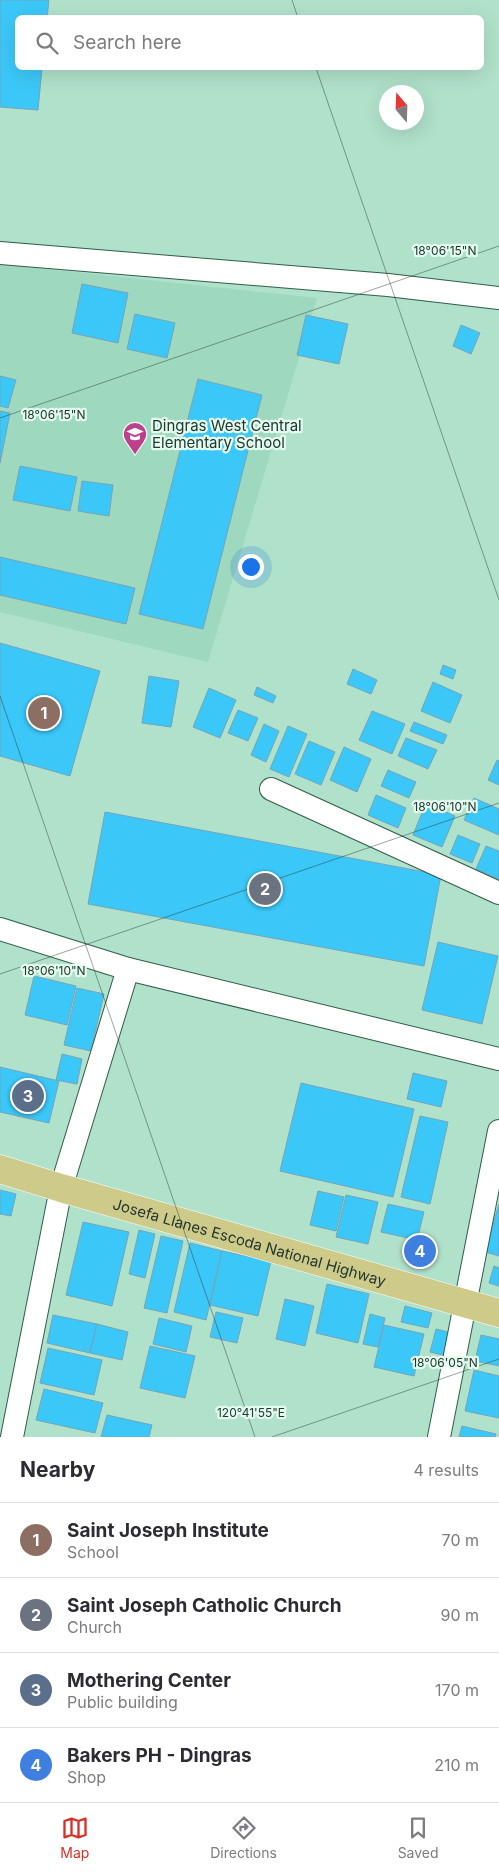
<!DOCTYPE html>
<html lang="en">
<head>
<meta charset="utf-8">
<style>
  :root { --surface:#fff; --page:#f7f7f7; --text:#2b2b33; --muted:#7c7c81; --line:#e1e1e2; --accent:#d93025 }
  body { margin:0; font-family:Inter,sans-serif; background:var(--page); color:var(--text) }
  .compass { position:absolute; left:379px; top:85px; width:45px; height:45px; border-radius:50%; background:var(--surface); box-shadow:0 5px 20px #0002; rotate:341deg }
  .you { position:absolute; left:250px; top:566px; width:18px; height:18px; margin:-12px; border:4px solid #fff; border-radius:50%; background:#1a73e8; box-shadow:0 0 0 8px #1a73e833 }
  .badge { display:grid; place-items:center; width:32px; height:32px; border-radius:50%; background:var(--accent); color:#fff; font-size:16px; font-weight:700 }
  .pin { position:absolute; translate:-50% -50%; border:2px solid #fff; box-shadow:0 1px 5px #0006 }
  .list { margin:0; padding:0; list-style:none }
  h2 { display:flex; justify-content:space-between; align-items:center; height:65px; margin:0; padding:0 20px; font-size:21px }
  h2 small { font-size:16px; font-weight:400; color:var(--muted) }
  .list li { display:grid; grid-template-columns:32px 1fr auto; gap:15px; align-items:center; box-sizing:border-box; height:75px; padding:0 20px; border-top:1px solid var(--line) }
  .list b { display:block; font-size:19px; white-space:nowrap }
  .list p { margin:0; font-size:16px; white-space:nowrap; color:var(--muted) }
  .list em { font-size:16px; font-style:normal; color:var(--muted) }
  .icon { flex:none; width:28px; height:28px; fill:none; stroke:currentColor; stroke-width:2; stroke-linecap:round; stroke-linejoin:round }
  .map { position:relative; flex:none; width:499px; height:1437px; overflow:hidden }
  .search { position:absolute; background:var(--surface); box-shadow:0 5px 20px #0002; left:15px; right:15px; top:15px; height:55px; display:flex; align-items:center; gap:12px; box-sizing:border-box; padding:0 18px; border-radius:8px; color:var(--muted); font-size:19px }
  .sheet { height:365px; background:var(--surface) }
  nav { display:flex; justify-content:space-around; align-items:center; box-sizing:border-box; height:70px; border-top:1px solid var(--line); background:var(--surface); font-size:14px; color:var(--muted) }
  nav a { display:grid; justify-items:center; gap:2px }
  nav .on { color:var(--accent) }
  .map>svg:first-child { display:block }
  .built { fill:#9ed8bf }
  .building { fill:#3bc8f9; stroke:#75a4b8 }
  .lines { fill:none; stroke-linecap:round; stroke-linejoin:round }
  .minor-casing { stroke:#305d4b; stroke-width:24 }
  .primary-casing { stroke:#fff; stroke-width:29 }
  .minor { stroke:#fff; stroke-width:22 }
  .primary { stroke:#ceca89; stroke-width:28 }
  .ticks { fill:none; stroke:#23372f; stroke-width:1; stroke-opacity:0.45 }
  .labels { text-anchor:middle; dominant-baseline:central; stroke-width:4.5; stroke-linejoin:round; paint-order:stroke }
  .poi-label { font-size:15px; fill:#23372f; stroke:#e3fcf0; text-anchor:start }
  .street-label { font-size:15px; fill:#23372f; stroke:#e3fcf0 }
  .ticks-label { font-size:12px; text-anchor:middle; fill:#23372f; stroke:#e3fcf0; stroke-width:4.5; stroke-linejoin:round; paint-order:stroke }
</style>
</head>
<body>
<div class="map">
<svg width="499" height="1437" viewBox="0 0 499 1437">
  <rect width="100%" height="100%" fill="#b0e1cb"/>
  <polygon class="built" points="0,264 317,298 208,662 0,612"/>
  <g class="building">
    <polygon points="0,0 49,0 47,18 18,18 18,68 42,68 38,110 0,107"/>
    <polygon points="82,284 128,293 118,343 72,333"/>
    <polygon points="135,314 175,323 167,358 127,349"/>
    <polygon points="306,315 348,324 339,364 297,355"/>
    <polygon points="461,325 480,333 471,354 453,346"/>
    <polygon points="0,376 16,380 8,408 0,406"/>
    <polygon points="198,379 262,395 203,629 139,614"/>
    <polygon points="0,411 10,413 0,463"/>
    <polygon points="20,466 77,477 70,511 13,500"/>
    <polygon points="82,481 113,485 109,516 78,511"/>
    <polygon points="0,557 135,588 126,624 0,595"/>
    <polygon points="0,643 100,671 70,776 0,756"/>
    <polygon points="443,665 456,670 453,679 440,674"/>
    <polygon points="353,669 377,680 371,694 347,684"/>
    <polygon points="149,676 179,681 171,727 142,723"/>
    <polygon points="433,682 462,695 450,723 421,711"/>
    <polygon points="257,687 276,696 273,703 254,695"/>
    <polygon points="209,688 236,700 220,738 193,727"/>
    <polygon points="238,710 258,718 248,741 228,733"/>
    <polygon points="372,711 405,724 392,754 359,740"/>
    <polygon points="414,722 447,735 443,744 410,731"/>
    <polygon points="264,724 279,731 266,762 251,755"/>
    <polygon points="288,726 307,734 289,777 270,769"/>
    <polygon points="406,738 437,750 428,769 398,756"/>
    <polygon points="309,741 335,752 321,785 295,774"/>
    <polygon points="344,747 371,759 357,792 330,780"/>
    <polygon points="497,760 499,761 499,785 488,780"/>
    <polygon points="388,770 416,782 409,798 381,786"/>
    <polygon points="376,795 406,808 398,828 368,815"/>
    <polygon points="474,798 499,809 499,835 464,820"/>
    <polygon points="426,803 455,816 442,847 413,835"/>
    <polygon points="105,812 441,875 424,966 88,904"/>
    <polygon points="458,835 480,844 472,863 450,854"/>
    <polygon points="486,846 499,851 499,879 476,869"/>
    <polygon points="438,942 498,956 482,1024 422,1010"/>
    <polygon points="34,976 76,986 67,1025 25,1015"/>
    <polygon points="77,988 104,994 91,1051 64,1045"/>
    <polygon points="62,1054 82,1059 77,1084 56,1080"/>
    <polygon points="0,1067 59,1081 49,1123 0,1112"/>
    <polygon points="413,1073 447,1081 441,1107 407,1099"/>
    <polygon points="301,1083 414,1109 393,1197 280,1171"/>
    <polygon points="420,1116 448,1122 430,1204 401,1197"/>
    <polygon points="0,1190 16,1194 11,1216 0,1214"/>
    <polygon points="318,1191 344,1197 336,1231 310,1225"/>
    <polygon points="346,1195 378,1202 368,1244 336,1237"/>
    <polygon points="388,1204 424,1212 417,1240 381,1232"/>
    <polygon points="499,1204 499,1256 485,1252"/>
    <polygon points="83,1222 129,1232 112,1306 66,1295"/>
    <polygon points="139,1230 155,1234 145,1278 129,1274"/>
    <polygon points="161,1236 183,1241 167,1313 144,1308"/>
    <polygon points="190,1243 222,1251 206,1320 174,1312"/>
    <polygon points="222,1251 271,1261 258,1316 210,1305"/>
    <polygon points="494,1266 499,1268 499,1286 489,1283"/>
    <polygon points="327,1284 369,1294 358,1343 316,1333"/>
    <polygon points="285,1299 314,1306 305,1346 276,1339"/>
    <polygon points="405,1306 432,1313 428,1328 401,1322"/>
    <polygon points="216,1312 243,1318 237,1343 210,1337"/>
    <polygon points="370,1314 385,1318 378,1347 363,1344"/>
    <polygon points="53,1315 97,1324 90,1353 47,1343"/>
    <polygon points="159,1318 192,1326 186,1352 153,1344"/>
    <polygon points="97,1324 128,1332 122,1360 90,1353"/>
    <polygon points="384,1325 424,1334 414,1376 374,1367"/>
    <polygon points="436,1329 457,1334 451,1357 430,1352"/>
    <polygon points="481,1335 499,1339 499,1366 475,1361"/>
    <polygon points="150,1346 195,1356 185,1398 140,1388"/>
    <polygon points="48,1348 102,1360 94,1395 40,1383"/>
    <polygon points="474,1370 499,1376 499,1418 465,1411"/>
    <polygon points="44,1389 103,1403 95,1433 36,1420"/>
    <polygon points="107,1415 152,1425 149,1437 101,1437"/>
    <polygon points="462,1426 496,1434 495,1437 459,1437"/>
  </g>
  <g class="lines">
    <g class="minor-casing">
      <g id="minor">
        <polyline points="0,253 388,285 499,298"/>
        <polyline points="271,789 499,893"/>
        <polyline points="0,929 128,969 499,1059"/>
        <polyline points="12,1437 61,1188 128,969"/>
        <polyline points="439,1437 499,1131"/>
      </g>
    </g>
    <g class="primary-casing">
      <g id="primary">
        <path id="s1" d="M0 1169 61 1188 499 1313"/>
      </g>
    </g>
    <use href="#minor" class="minor"/>
    <use href="#primary" class="primary"/>
  </g>
  <path class="ticks" d="M292 0 298 18M316 68 499 600M0 418 499 246M0 696 255 1437M0 974 499 803M272 1437 499 1359"/>
  <defs>
    <g id="school-pin" transform="scale(1.25)"><path d="M0 17L-7.5 6A9.5 9.5 0 1 1 7.5 6Z" fill="#be408d" stroke="#e3fcf0"/><path d="M0-5L7-2L0 1L-7-2ZM-4 1L0 2.5L4 1V4Q0 6-4 4Z" fill="#fff"/></g>
  </defs>
  <g fill-rule="evenodd">
    <use href="#school-pin" x="135" y="434"/>
  </g>
  <g class="labels">
    <g class="poi-label">
      <text x="152" y="425">Dingras West Central<tspan x="152" dy="17">Elementary School</tspan></text>
    </g>
    <g class="street-label">
      <text stroke="none"><textPath href="#s1" startOffset="260">Josefa Llanes Escoda National Highway</textPath></text>
    </g>
  </g>
  <g class="ticks-label">
    <text x="445" y="255">18°06'15"N</text>
    <text x="54" y="419">18°06'15"N</text>
    <text x="445" y="811">18°06'10"N</text>
    <text x="54" y="975">18°06'10"N</text>
    <text x="445" y="1367">18°06'05"N</text>
    <text x="251" y="1417">120°41'55"E</text>
  </g>
</svg>
<svg class="compass" viewBox="-18 -18 36 36"><path d="M0-13l5 13h-10z" fill="#e53935"/><path d="M0 13l5-13h-10z" fill="#7c7c81"/></svg>
<div class="you"></div>
<div class="pin badge" style="left:44px;top:713px;background:#8d6e63">1</div>
<div class="pin badge" style="left:265px;top:889px;background:#6b7280">2</div>
<div class="pin badge" style="left:28px;top:1096px;background:#5c6f8a">3</div>
<div class="pin badge" style="left:420px;top:1251px;background:#3f7fe0">4</div>
<div class="search"><svg class="icon" aria-label="search" viewBox="0 0 24 24"><circle cx="10" cy="10" r="6"/><path d="M15 15l6 6"/></svg>Search here</div>
</div>
<section class="sheet">
<h2>Nearby<small>4 results</small></h2>
<ul class="list">
<li><span class="badge" style="background:#8d6e63">1</span><div><b>Saint Joseph Institute</b><p>School</p></div><em>70 m</em></li>
<li><span class="badge" style="background:#6b7280">2</span><div><b>Saint Joseph Catholic Church</b><p>Church</p></div><em>90 m</em></li>
<li><span class="badge" style="background:#5c6f8a">3</span><div><b>Mothering Center</b><p>Public building</p></div><em>170 m</em></li>
<li><span class="badge" style="background:#3f7fe0">4</span><div><b>Bakers PH - Dingras</b><p>Shop</p></div><em>210 m</em></li>
</ul>
</section>
<nav>
<a class="on"><svg class="icon" aria-label="map" viewBox="0 0 24 24"><path d="M3 6l6-2 6 2 6-2v14l-6 2-6-2-6 2zM9 4v14M15 6v14"/></svg>Map</a>
<a><svg class="icon" aria-label="directions" viewBox="0 0 24 24"><path d="M12 3l9 9-9 9-9-9zM9 14v-3h6M13 9l2 2-2 2"/></svg>Directions</a>
<a><svg class="icon" aria-label="saved" viewBox="0 0 24 24"><path d="M7 4h10v16l-5-4-5 4z"/></svg>Saved</a>
</nav>
</body>
</html>
